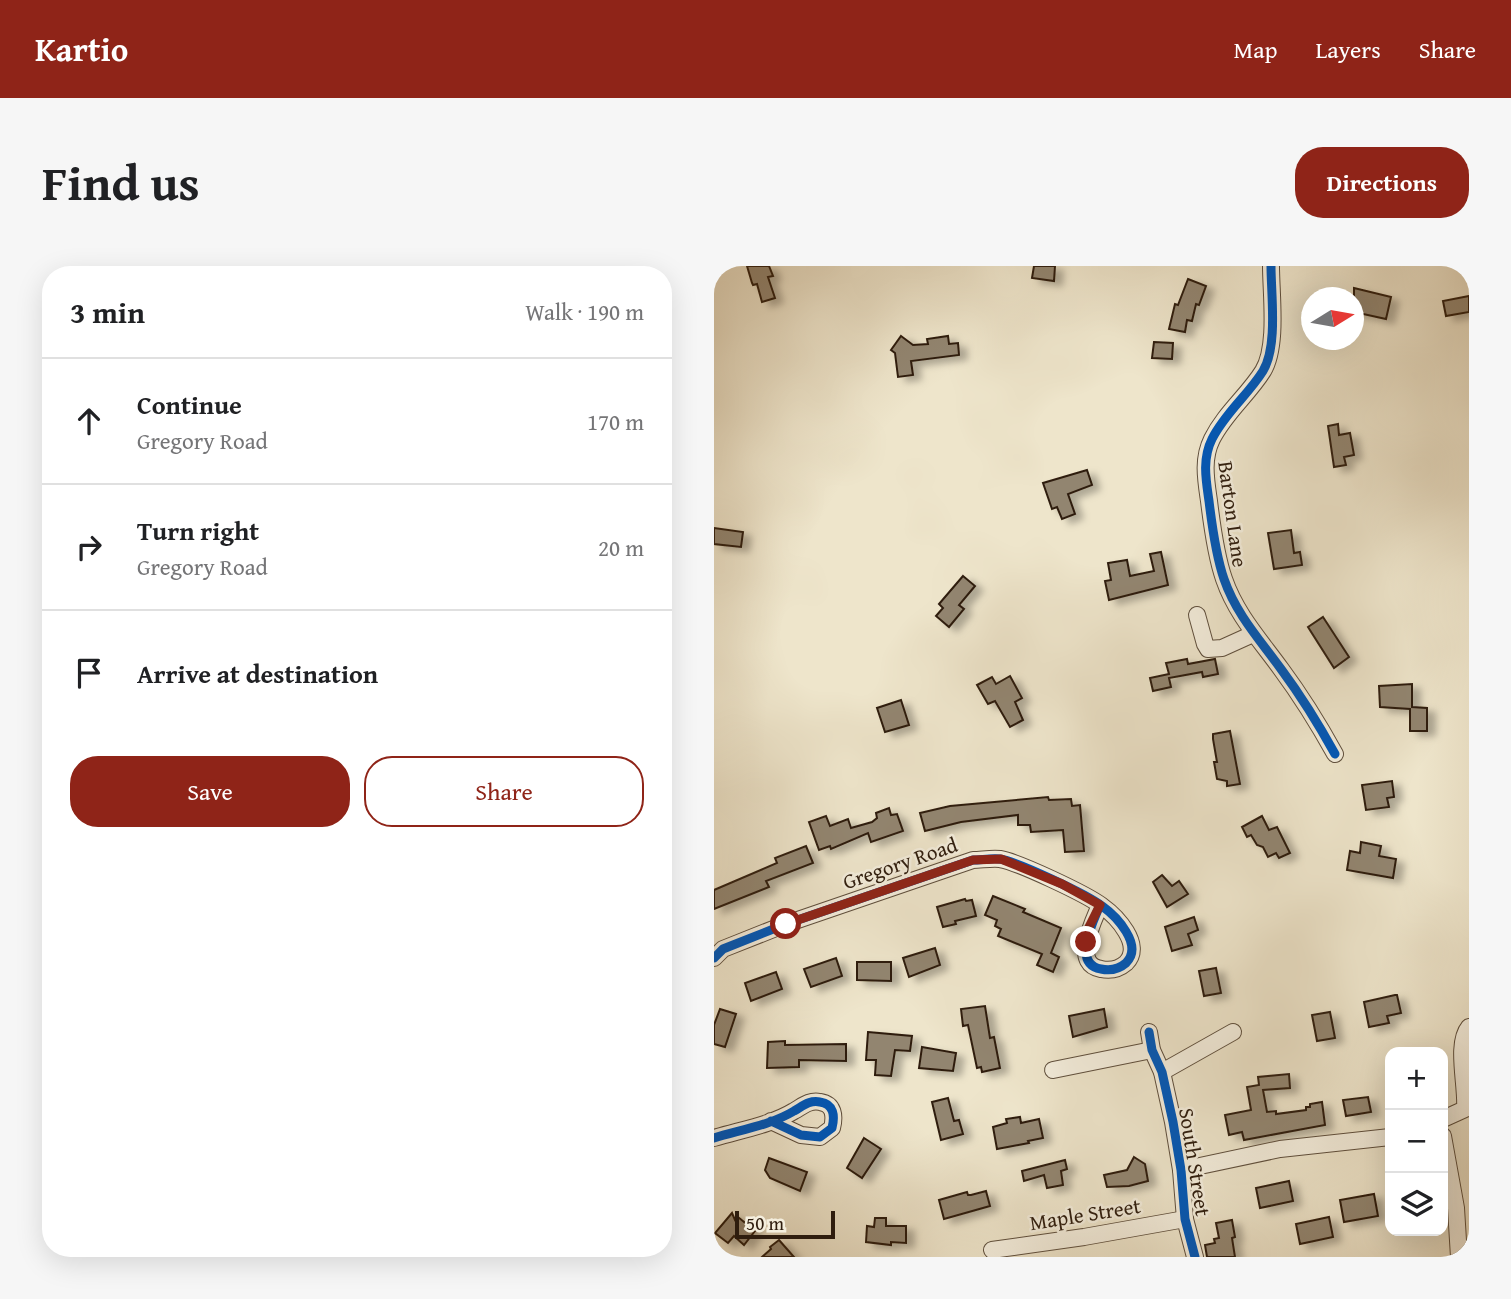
<!DOCTYPE html>
<html lang="en">
<head>
<meta charset="utf-8">
<style>
  :root { --surface:#fff; --page:#f6f6f6; --text:#202124; --muted:#757577; --line:#e0e0e0; --accent:#8f2418 }
  body { margin:0; font-family:"Gentium Book Plus",serif; background:var(--page); color:var(--text) }
  .controls { position:absolute; right:21px; bottom:21px; display:grid; overflow:hidden; border-radius:14px; box-shadow:0 7px 28px #0002 }
  .controls button { width:63px; height:63px; display:grid; place-items:center; padding:0; border:0; border-bottom:2px solid var(--line); background:var(--surface); color:var(--text); font:35px sans-serif }
  .compass { position:absolute; left:587px; top:21px; width:63px; height:63px; border-radius:50%; background:var(--surface); box-shadow:0 7px 28px #0002; rotate:79deg }
  .scale { position:absolute; left:21px; bottom:18px; width:100px; box-sizing:border-box; padding-left:7px; border:4px solid #2f1d0e; border-top:0; font-size:19px; line-height:24px; white-space:nowrap; color:#2f1d0e; -webkit-text-stroke:5px #f4eedd; paint-order:stroke }
  .stop { position:absolute; width:21px; height:21px; margin:-16px; border:5px solid #8f2418; border-radius:50%; background:#fff }
  .stop.end { background:#8f2418; border-color:#fff; box-shadow:0 2px 7px #0008 }
  .list { margin:0; padding:0; list-style:none }
  h2 { display:flex; justify-content:space-between; align-items:center; height:91px; margin:0; padding:0 28px; font-size:30px }
  h2 small { font-size:23px; font-weight:400; color:var(--muted) }
  .list li { display:grid; grid-template-columns:46px 1fr auto; gap:21px; align-items:center; box-sizing:border-box; height:126px; padding:0 28px; border-top:2px solid var(--line) }
  .list b { display:block; font-size:26px; white-space:nowrap }
  .list p { margin:0; font-size:23px; white-space:nowrap; color:var(--muted) }
  .list em { font-size:23px; font-style:normal; color:var(--muted) }
  .actions { display:flex; gap:14px; padding:21px 28px }
  .actions a { flex:1; padding:16px 0; border:2px solid var(--accent); border-radius:28px; text-align:center; font-size:24px; color:var(--accent) }
  .actions .main { background:var(--accent); color:#fff }
  .icon { flex:none; width:38px; height:38px; fill:none; stroke:currentColor; stroke-width:2; stroke-linecap:round; stroke-linejoin:round }
  .map { position:relative; flex:none; width:755px; height:991px; overflow:hidden; border-radius:28px }
  header { display:flex; align-items:center; gap:42px; box-sizing:border-box; height:98px; padding:0 35px; background:var(--accent); color:#fff }
  header strong { font-size:33px }
  nav { display:flex; gap:38px; margin-inline-start:auto; font-size:24px }
  .intro { display:flex; align-items:center; justify-content:space-between; box-sizing:border-box; height:168px; padding:0 42px }
  h1 { margin:0; font-size:49px }
  .button { padding:18px 32px; border-radius:28px; background:var(--accent); color:#fff; font-size:24px; font-weight:700 }
  main { display:flex; gap:42px; padding:0 42px }
  aside { flex:1; background:var(--surface); border-radius:28px; box-shadow:0 7px 28px #0002 }
  .map>svg:first-child { display:block }
  .building { fill:#928570; stroke:#2f1d0e; stroke-width:2; filter:url(#shadow) }
  .lines { fill:none; stroke-linecap:round; stroke-linejoin:round }
  .minor-casing { stroke:#5f4f3d; stroke-width:18 }
  .minor { stroke:#f4eedd; stroke-width:16 }
  .cycleway-casing { stroke:#f4eedd; stroke-width:13 }
  .cycleway { stroke:#0057b8; stroke-width:9 }
  .route { stroke:#8f2418; stroke-width:9 }
  .labels { text-anchor:middle; dominant-baseline:central; stroke-width:5; stroke-linejoin:round; paint-order:stroke }
  .street-label { font-size:21px; fill:#2f1d0e; stroke:#f4eedd }
</style>
</head>
<body>
<header>
<strong>Kartio</strong>
<nav><a>Map</a><a>Layers</a><a>Share</a></nav>
</header>
<div class="intro"><h1>Find us</h1><a class="button">Directions</a></div>
<main>
<aside>
<h2>3 min<small>Walk · 190 m</small></h2>
<ul class="list">
<li><svg class="icon" aria-label="ahead" viewBox="0 0 24 24"><path d="M12 20V5M6 11l6-6 6 6"/></svg><div><b>Continue</b><p>Gregory Road</p></div><em>170 m</em></li>
<li><svg class="icon" aria-label="right" viewBox="0 0 24 24"><path d="M7 20v-9h11M14 6l5 5-5 5"/></svg><div><b>Turn right</b><p>Gregory Road</p></div><em>20 m</em></li>
<li><svg class="icon" aria-label="arrive" viewBox="0 0 24 24"><path d="M6 21V4h12l-3 4 3 4H6"/></svg><div><b>Arrive at destination</b></div></li>
</ul>
<div class="actions"><a class="main">Save</a><a>Share</a></div>
</aside>
<div class="map">
<svg width="755" height="991" viewBox="0 0 755 991">
  <defs>
    <filter id="shadow"><feDropShadow dx="8" dy="4.5" stdDeviation="3.5" flood-color="#0004"/></filter>
  </defs>
  <rect width="100%" height="100%" fill="#eee5cb"/>
  <filter id="stains"><feTurbulence type="fractalNoise" baseFrequency=".00286" numOctaves="4"/><feColorMatrix values="0 0 0 0 .2 0 0 0 0 .09 0 0 0 0 .02 0 0 0 .5 -.17"/></filter>
  <radialGradient id="worn" r=".72"><stop offset=".6" stop-color="#630" stop-opacity="0"/><stop offset="1" stop-color="#630" stop-opacity=".3"/></radialGradient>
  <g class="building">
    <polygon points="33,0 55,0 59,10 54,11 61,32 48,36 43,18 39,19 38,17"/>
    <polygon points="320,0 341,0 340,15 318,12"/>
    <polygon points="474,13 492,20 485,39 482,38 478,55 473,54 471,66 455,63 461,38 464,39"/>
    <polygon points="640,22 677,31 672,53 640,46"/>
    <polygon points="755,30 755,46 732,50 729,35"/>
    <polygon points="187,70 199,79 214,78 213,73 234,70 235,78 244,77 245,89 197,95 199,109 184,111 181,87 177,84"/>
    <polygon points="440,76 459,77 458,93 438,92"/>
    <polygon points="624,158 625,169 636,167 640,189 630,191 632,199 620,201 614,160"/>
    <polygon points="373,204 378,219 354,228 361,248 348,253 343,241 338,243 329,217"/>
    <polygon points="0,262 29,266 27,281 0,278"/>
    <polygon points="577,264 580,287 586,286 588,299 560,303 554,267"/>
    <polygon points="447,286 454,319 395,334 391,315 397,314 394,297 413,294 416,310 440,305 436,288"/>
    <polygon points="249,310 261,320 245,339 250,343 235,361 222,350 229,342 225,338"/>
    <polygon points="609,351 635,391 620,402 594,361"/>
    <polygon points="473,393 474,398 501,393 504,408 489,411 488,406 455,412 457,421 439,425 436,412 455,408 452,397"/>
    <polygon points="296,410 308,432 301,436 309,454 296,461 281,435 274,438 263,419 278,411 282,418"/>
    <polygon points="698,418 698,441 713,442 713,465 696,465 696,443 666,441 665,420"/>
    <polygon points="187,434 195,459 171,466 163,442"/>
    <polygon points="516,465 526,518 513,520 513,515 503,513 500,496 503,496 499,473 499,468"/>
    <polygon points="678,515 680,531 673,532 675,541 652,544 648,519"/>
    <polygon points="334,531 335,534 357,533 358,540 366,539 370,585 351,586 349,564 317,566 316,559 304,559 304,549 247,556 211,565 206,547 236,540"/>
    <polygon points="175,542 177,549 183,548 189,565 157,576 154,567 117,583 116,580 105,584 95,556 112,550 116,560 134,553 137,562 158,556 163,552 162,547"/>
    <polygon points="548,550 555,564 563,561 576,587 565,592 562,587 554,591 549,581 543,579 537,569 533,571 528,561"/>
    <polygon points="647,576 667,580 665,590 682,593 679,612 633,604 636,585 646,587"/>
    <polygon points="92,580 99,597 52,615 55,621 0,643 0,624 63,597 61,592"/>
    <polygon points="448,609 458,620 465,615 474,628 453,641 439,616"/>
    <polygon points="279,630 311,643 309,646 347,662 337,687 345,691 339,706 323,699 328,688 284,670 287,663 281,660 283,654 271,649"/>
    <polygon points="251,633 252,635 258,634 262,650 241,655 242,658 229,661 223,641"/>
    <polygon points="480,651 484,664 474,668 478,679 458,685 451,661"/>
    <polygon points="221,682 226,699 195,711 189,692"/>
    <polygon points="122,692 128,710 97,721 90,703"/>
    <polygon points="143,696 177,696 177,715 143,714"/>
    <polygon points="502,702 507,727 490,730 485,705"/>
    <polygon points="62,706 68,723 37,735 31,717"/>
    <polygon points="681,729 683,729 687,747 673,750 675,757 655,761 650,736"/>
    <polygon points="271,740 276,772 280,771 286,802 268,806 267,801 263,802 254,759 249,760 247,743"/>
    <polygon points="6,743 22,748 11,781 0,778 0,759"/>
    <polygon points="390,743 393,761 359,771 355,750"/>
    <polygon points="616,746 621,772 603,775 598,749"/>
    <polygon points="154,766 198,770 196,785 181,784 177,810 161,809 162,794 152,794"/>
    <polygon points="71,775 71,779 132,778 132,795 85,794 85,801 53,802 54,776"/>
    <polygon points="208,781 242,787 239,805 205,802"/>
    <polygon points="575,808 576,822 549,824 553,846 562,845 562,848 592,844 592,841 596,841 596,838 608,836 611,859 530,874 528,866 515,869 511,849 537,844 533,821 545,819 544,811"/>
    <polygon points="654,831 657,846 632,850 629,834"/>
    <polygon points="234,832 240,855 245,854 249,868 227,874 218,836"/>
    <polygon points="306,851 307,857 325,853 329,872 314,875 315,877 283,883 279,861 293,857 292,853"/>
    <polygon points="150,872 167,883 148,912 133,902"/>
    <polygon points="420,891 431,898 434,915 415,920 393,921 390,909 413,904"/>
    <polygon points="55,892 93,906 86,925 56,912 51,904"/>
    <polygon points="351,894 353,903 347,905 349,919 333,922 330,909 310,915 308,905"/>
    <polygon points="575,915 579,935 546,942 542,922"/>
    <polygon points="272,925 276,940 230,953 225,934 253,926 254,929 257,929"/>
    <polygon points="660,928 664,950 630,956 626,934"/>
    <polygon points="18,947 21,954 24,951 41,965 30,979 20,970 14,977 1,967"/>
    <polygon points="615,951 619,971 586,978 582,958"/>
    <polygon points="161,952 172,952 172,960 192,960 192,977 177,976 177,979 152,976 153,960 160,961"/>
    <polygon points="518,954 521,971 518,972 521,991 493,991 491,979 501,977 500,973 505,972 502,957"/>
    <polygon points="65,974 80,991 48,991 57,983 56,981"/>
  </g>
  <g class="lines">
    <g class="minor-casing">
      <g id="minor">
        <path d="M557 0C557 29 564 80 549 105 534 129 511 147 498 173 488 193 492 214 495 235 498 260 502 290 510 313 522 348 546 374 567 403 587 430 605 459 621 488"/>
        <polyline points="483,349 491,378 494,383 508,382 539,368"/>
        <path d="M0 692 9 683 72 658 259 594C267 594 277 592 286 593 304 596 372 628 388 640 402 650 430 679 412 697 405 703 396 705 387 703 357 698 380 654 386 639"/>
        <polyline points="435,766 438,784 448,806 459,856 467,904 471,953 481,991"/>
        <polyline points="339,804 438,784"/>
        <polyline points="448,806 519,766"/>
        <path d="M729 853 751 843C753 820 741 778 755 761"/>
        <polyline points="729,870 742,942 745,991"/>
        <path d="M0 872C26 864 57 859 80 845 89 840 95 834 106 836 120 838 121 850 118 862L106 871 87 869 57 855"/>
        <polyline points="467,904 566,883 676,871"/>
        <polyline points="278,984 370,971 471,953"/>
      </g>
    </g>
    <use href="#minor" class="minor"/>
    <g class="cycleway-casing">
      <g id="cycleway">
        <path d="M557 0C557 29 564 80 549 105 534 129 511 147 498 173 488 193 492 214 495 235 498 260 502 290 510 313 522 348 546 374 567 403 587 430 605 459 621 488"/>
        <path d="M0 692 9 683 72 658 259 594C267 594 277 592 286 593 304 596 372 628 388 640 402 650 430 679 412 697 405 703 396 705 387 703 357 698 380 654 386 639"/>
        <polyline points="435,766 438,784 448,806 459,856 467,904 471,953 481,991"/>
        <path d="M0 872C26 864 57 859 80 845 89 840 95 834 106 836 120 838 121 850 118 862L106 871 87 869 57 855"/>
      </g>
    </g>
    <use href="#cycleway" class="cycleway"/>
  </g>
  <g class="lines">
    <polyline class="route" points="72,658 259,594 287,593 348,618 386,639 374,663 372,676"/>
  </g>
  <g class="labels">
    <g class="street-label">
      <text transform="translate(519 248) rotate(82)">Barton Lane</text>
      <text transform="translate(186 597) rotate(-19)">Gregory Road</text>
      <text transform="translate(481 896) rotate(81)">South Street</text>
      <text transform="translate(371 948) rotate(-9)">Maple Street</text>
    </g>
  </g>
  <rect width="100%" height="100%" filter="url(#stains)"/>
  <rect width="100%" height="100%" fill="url(#worn)"/>
</svg>
<div class="controls">
<button>+</button>
<button>−</button>
<button><svg class="icon" aria-label="layers" viewBox="0 0 24 24"><path d="M12 4l9 5-9 5-9-5zM3 14l9 5 9-5"/></svg></button>
</div>
<svg class="compass" viewBox="-18 -18 36 36"><path d="M0-13l5 13h-10z" fill="#e53935"/><path d="M0 13l5-13h-10z" fill="#757577"/></svg>
<div class="scale">50 m</div>
<div class="stop" style="left:72px;top:658px"></div>
<div class="stop end" style="left:372px;top:676px"></div>
</div>
</main>
</body>
</html>
